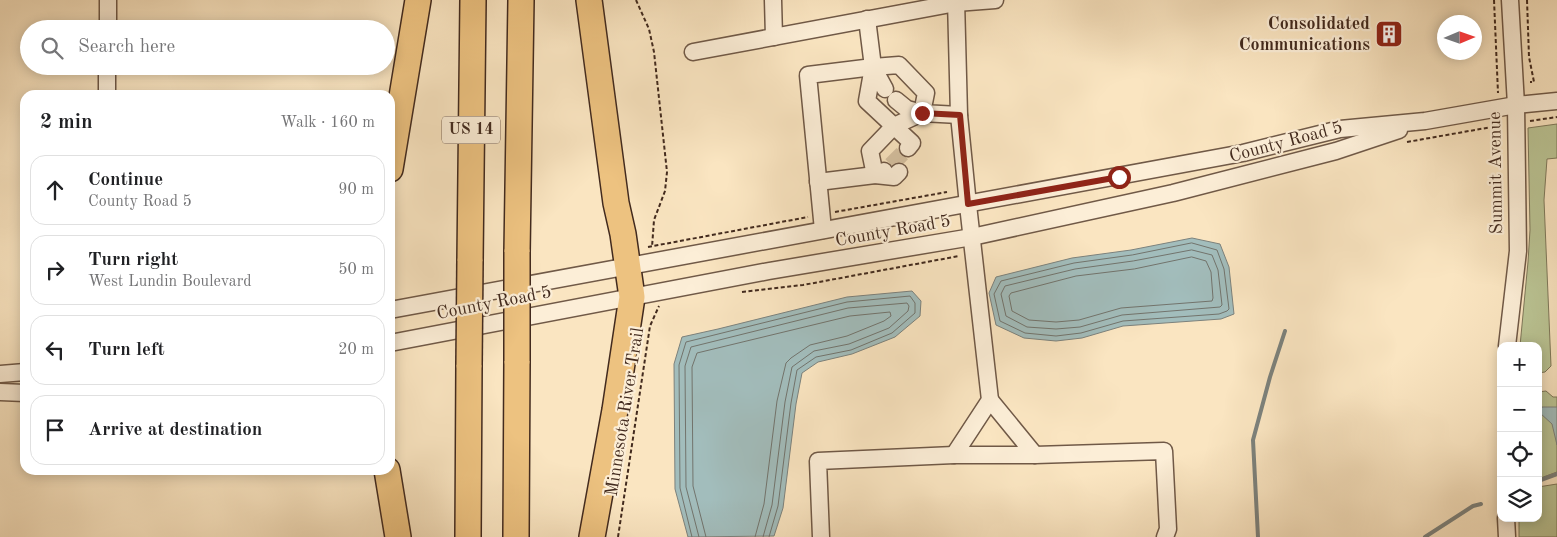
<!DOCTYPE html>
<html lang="en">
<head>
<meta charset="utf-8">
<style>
  :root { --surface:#fff; --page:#f2f2f2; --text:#202124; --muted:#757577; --line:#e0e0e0 }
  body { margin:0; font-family:"Old Standard TT",serif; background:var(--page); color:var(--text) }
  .controls { position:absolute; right:15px; bottom:15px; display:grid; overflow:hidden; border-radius:10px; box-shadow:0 2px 12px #0003 }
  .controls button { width:45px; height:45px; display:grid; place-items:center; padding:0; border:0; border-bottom:1px solid var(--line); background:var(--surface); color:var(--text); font:25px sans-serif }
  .compass { position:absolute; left:1437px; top:15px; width:45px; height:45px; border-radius:50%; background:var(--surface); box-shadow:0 2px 12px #0003; rotate:88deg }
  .stop { position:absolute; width:15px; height:15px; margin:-11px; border:4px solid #8f2418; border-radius:50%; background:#fff }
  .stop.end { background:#8f2418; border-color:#fff; box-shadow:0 1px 5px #0008 }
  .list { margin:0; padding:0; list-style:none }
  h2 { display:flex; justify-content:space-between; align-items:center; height:65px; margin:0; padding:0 20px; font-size:21px }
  h2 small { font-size:16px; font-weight:400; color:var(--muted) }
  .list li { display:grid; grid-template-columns:32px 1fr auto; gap:15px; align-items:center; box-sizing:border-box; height:70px; margin:0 10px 10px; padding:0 10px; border:1px solid var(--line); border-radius:15px }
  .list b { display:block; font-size:19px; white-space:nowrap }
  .list p { margin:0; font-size:16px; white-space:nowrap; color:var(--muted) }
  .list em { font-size:16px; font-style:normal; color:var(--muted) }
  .icon { flex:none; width:28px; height:28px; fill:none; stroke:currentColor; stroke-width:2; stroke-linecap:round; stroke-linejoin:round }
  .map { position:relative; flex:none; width:1557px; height:537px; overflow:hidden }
  .search { position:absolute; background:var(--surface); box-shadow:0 2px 12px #0003; left:20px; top:20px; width:375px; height:55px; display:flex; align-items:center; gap:12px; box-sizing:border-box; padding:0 18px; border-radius:28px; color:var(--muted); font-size:19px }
  .panel { position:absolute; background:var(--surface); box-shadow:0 2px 12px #0003; left:20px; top:90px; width:375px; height:385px; border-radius:15px }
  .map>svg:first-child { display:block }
  .green { fill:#bbc595; stroke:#7e785a }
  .water { fill:#a2bdbc; stroke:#7c827d }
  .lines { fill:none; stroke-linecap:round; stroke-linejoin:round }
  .shore { stroke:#72746d; stroke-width:1 }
  .stream { stroke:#7c827d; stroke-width:4 }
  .minor-tunnel { stroke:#d5c0a0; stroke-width:16; stroke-dasharray:16 8; stroke-linecap:butt }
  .minor-casing { stroke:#705947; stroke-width:19 }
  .highway-casing { stroke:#422a1e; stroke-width:28 }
  .path { stroke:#422a1e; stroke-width:2; stroke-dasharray:4 2.5; stroke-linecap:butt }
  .minor { stroke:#fceed7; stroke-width:16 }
  .highway { stroke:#edc280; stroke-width:25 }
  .highway-bridge-casing { stroke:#422a1e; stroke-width:28; stroke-linecap:butt }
  .highway-bridge { stroke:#edc280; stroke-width:25 }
  .route { stroke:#8f2418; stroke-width:6 }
  .labels { text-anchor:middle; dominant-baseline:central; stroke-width:4.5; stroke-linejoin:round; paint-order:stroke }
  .shield { fill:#fceed7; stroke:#7a6556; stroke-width:1 }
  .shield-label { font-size:16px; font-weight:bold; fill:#422a1e }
  .poi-label { font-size:18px; font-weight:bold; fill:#422a1e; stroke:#fceed7; text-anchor:end }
  .street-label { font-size:18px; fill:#422a1e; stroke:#fceed7 }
</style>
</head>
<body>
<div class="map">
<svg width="1557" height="537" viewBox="0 0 1557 537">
  <rect width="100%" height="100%" fill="#fae5c1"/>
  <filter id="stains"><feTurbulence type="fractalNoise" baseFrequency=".004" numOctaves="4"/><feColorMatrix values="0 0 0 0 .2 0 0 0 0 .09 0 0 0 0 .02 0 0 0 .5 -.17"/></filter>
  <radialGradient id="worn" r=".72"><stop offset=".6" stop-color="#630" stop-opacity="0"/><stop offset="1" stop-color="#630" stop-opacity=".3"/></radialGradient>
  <g class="green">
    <polygon points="1557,124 1557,158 1547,159 1544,200 1551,366 1545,372 1538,373 1538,346 1520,346 1528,262 1530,230 1528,128"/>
    <polygon points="1546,391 1553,397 1557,397 1557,472 1538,479 1538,392"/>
    <polygon points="1557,484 1557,537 1519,537 1519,518 1538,518 1538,487"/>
  </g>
  <g class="water">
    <polygon points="1192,238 1220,244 1229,267 1234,314 1221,319 1123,326 1082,338 1056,341 1024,338 996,325 989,293 996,277 1072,258 1131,250"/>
    <polygon points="912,291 921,301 920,316 895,337 852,354 818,362 802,373 796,404 783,508 774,536 688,537 675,489 674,364 682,337 718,329 847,297"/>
    <polygon points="1542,407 1557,407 1557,445 1552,424 1540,413"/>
  </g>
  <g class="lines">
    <g class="shore">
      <polygon points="1192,243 1217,250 1224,269 1229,309 1227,311 1219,314 1123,321 1081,333 1056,336 1025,333 1000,321 994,294 1001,281 1074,263 1132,255"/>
      <polygon points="1192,250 1212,255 1218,270 1222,305 1220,307 1122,315 1080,327 1056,329 1027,327 1006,316 1001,294 1005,286 1075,269 1133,261"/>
      <polygon points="1192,257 1206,261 1211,272 1213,298 1212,301 1121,308 1079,320 1056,322 1029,320 1012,311 1009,296 1011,293 1076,276 1134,269"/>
      <polyline points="692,537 680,488 679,365 686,342 847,302 910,296 915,303 915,313 892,333 851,350 816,357 797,370 791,403 778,506 769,537"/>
      <polyline points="699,537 686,487 685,366 691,347 848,308 907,303 909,306 908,311 889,328 849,344 814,351 792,367 785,402 772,505 763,537"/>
      <polyline points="706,537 693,486 692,367 697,353 850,316 890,312 891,316 884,321 847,336 810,345 791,358 786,363 777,401 764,504 755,537"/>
    </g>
    <g class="stream">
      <polyline points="1538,481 1557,474"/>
      <polyline points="1258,537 1253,440 1270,377 1285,331"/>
      <polyline points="1425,537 1473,506 1481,504"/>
    </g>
    <polyline class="minor-tunnel" points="891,165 908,148"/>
    <g class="minor-casing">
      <g id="minor">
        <polyline points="773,0 774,37"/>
        <polyline points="108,29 108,0"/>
        <polyline points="693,52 956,3 995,0"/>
        <polyline points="873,67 899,65 926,93 922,113 959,115"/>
        <polyline points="885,89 873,67 867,101 912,143 908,148"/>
        <polyline points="107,95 107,66"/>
        <polyline points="896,100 907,109 922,113 894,126 870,151 875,175 894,177 899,172"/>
        <polyline points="818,182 875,175 884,171"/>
        <polyline points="823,230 808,75 873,67 867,19"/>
        <polyline points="390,310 1243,153 1340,129 1425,121 1516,105 1557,101"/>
        <polyline points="390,343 769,271 972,237 1173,193 1336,151 1399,130"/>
        <polyline points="1507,346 1518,251 1516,105 1510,0"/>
        <polyline points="0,374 25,372"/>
        <polyline points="0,392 25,393"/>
        <polyline points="990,400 1035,455"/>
        <polyline points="954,455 990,400 968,205 959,115 956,0"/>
        <polyline points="1506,518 1507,537"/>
        <polyline points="821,537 818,461 954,455 1035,455 1164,451 1168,529 1165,537"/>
      </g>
    </g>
    <g class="highway-casing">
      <g id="highway">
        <polyline points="589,0 616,203 623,234 632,297 615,410 592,537"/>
        <polyline points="390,169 418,0"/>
        <polyline points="517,252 521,0"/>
        <polyline points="470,261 473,0"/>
        <polyline points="387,470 398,537"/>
        <polyline points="468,537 469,365"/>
        <polyline points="516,537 517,361"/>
      </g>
    </g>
    <g class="path">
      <polyline points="636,0 649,29 654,52 667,172 665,191 654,220 652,247"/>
      <polyline points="1494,0 1498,93"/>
      <polyline points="1527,0 1529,57 1534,82 1530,82"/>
      <polyline points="1530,121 1557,117"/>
      <polyline points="1407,142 1503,125"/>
      <polyline points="835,212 947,192"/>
      <polyline points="648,247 808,217"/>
      <polyline points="742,292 803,285 959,256"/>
      <polyline points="618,537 650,326 659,306"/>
    </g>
    <use href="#minor" class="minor"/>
    <use href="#highway" class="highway"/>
    <g class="highway-bridge-casing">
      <g id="highway-bridge">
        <polyline points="517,361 517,252"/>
        <polyline points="469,365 470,261"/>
      </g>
    </g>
    <use href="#highway-bridge" class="highway-bridge"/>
  </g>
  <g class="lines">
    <polyline class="route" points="922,113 960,115 968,204 1119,177"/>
  </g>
  <defs>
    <g id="building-square" transform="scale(1.4375)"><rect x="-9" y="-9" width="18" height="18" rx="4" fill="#8f2418" stroke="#fceed7"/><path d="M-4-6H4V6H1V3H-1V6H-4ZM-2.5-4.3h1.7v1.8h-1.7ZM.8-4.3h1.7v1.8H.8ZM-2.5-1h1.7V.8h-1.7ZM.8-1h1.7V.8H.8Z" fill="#fff"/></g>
  </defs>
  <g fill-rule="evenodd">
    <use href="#building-square" x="1389" y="34"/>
  </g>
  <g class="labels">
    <rect class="shield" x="442" y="116.5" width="58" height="27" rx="4"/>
    <g class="shield-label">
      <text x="471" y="130">US 14</text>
    </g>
    <g class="poi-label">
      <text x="1370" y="24">Consolidated<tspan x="1370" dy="21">Communications</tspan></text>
    </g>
    <g class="street-label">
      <text transform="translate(1286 142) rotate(-15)">County Road 5</text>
      <text transform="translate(1496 173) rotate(-91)">Summit Avenue</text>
      <text transform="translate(893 231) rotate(-10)">County Road 5</text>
      <text transform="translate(494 303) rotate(-11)">County Road 5</text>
      <text transform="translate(625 412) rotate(-81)">Minnesota River Trail</text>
    </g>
  </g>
  <rect width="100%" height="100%" filter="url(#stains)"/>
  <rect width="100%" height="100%" fill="url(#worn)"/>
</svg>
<div class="controls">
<button>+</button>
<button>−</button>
<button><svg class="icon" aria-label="locate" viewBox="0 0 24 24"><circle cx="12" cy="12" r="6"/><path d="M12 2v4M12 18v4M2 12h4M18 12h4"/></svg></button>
<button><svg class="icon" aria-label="layers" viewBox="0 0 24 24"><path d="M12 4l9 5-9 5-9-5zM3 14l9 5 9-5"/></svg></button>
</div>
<svg class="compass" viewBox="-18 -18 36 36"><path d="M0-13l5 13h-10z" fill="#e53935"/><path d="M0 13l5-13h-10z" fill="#757577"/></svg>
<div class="stop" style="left:1119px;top:177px"></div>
<div class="stop end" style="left:922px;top:113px"></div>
<div class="search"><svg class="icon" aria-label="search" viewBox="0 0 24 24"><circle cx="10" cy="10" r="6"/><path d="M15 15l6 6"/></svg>Search here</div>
<section class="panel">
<h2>2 min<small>Walk · 160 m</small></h2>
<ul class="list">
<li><svg class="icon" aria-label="ahead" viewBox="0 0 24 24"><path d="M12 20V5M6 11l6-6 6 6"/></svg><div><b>Continue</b><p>County Road 5</p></div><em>90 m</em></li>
<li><svg class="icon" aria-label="right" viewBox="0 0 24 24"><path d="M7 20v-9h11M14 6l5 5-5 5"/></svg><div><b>Turn right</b><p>West Lundin Boulevard</p></div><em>50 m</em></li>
<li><svg class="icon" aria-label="left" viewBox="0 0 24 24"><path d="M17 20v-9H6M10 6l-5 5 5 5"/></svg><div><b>Turn left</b></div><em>20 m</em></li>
<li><svg class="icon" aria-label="arrive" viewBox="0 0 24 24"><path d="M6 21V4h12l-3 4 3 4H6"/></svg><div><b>Arrive at destination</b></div></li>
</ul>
</section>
</div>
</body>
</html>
